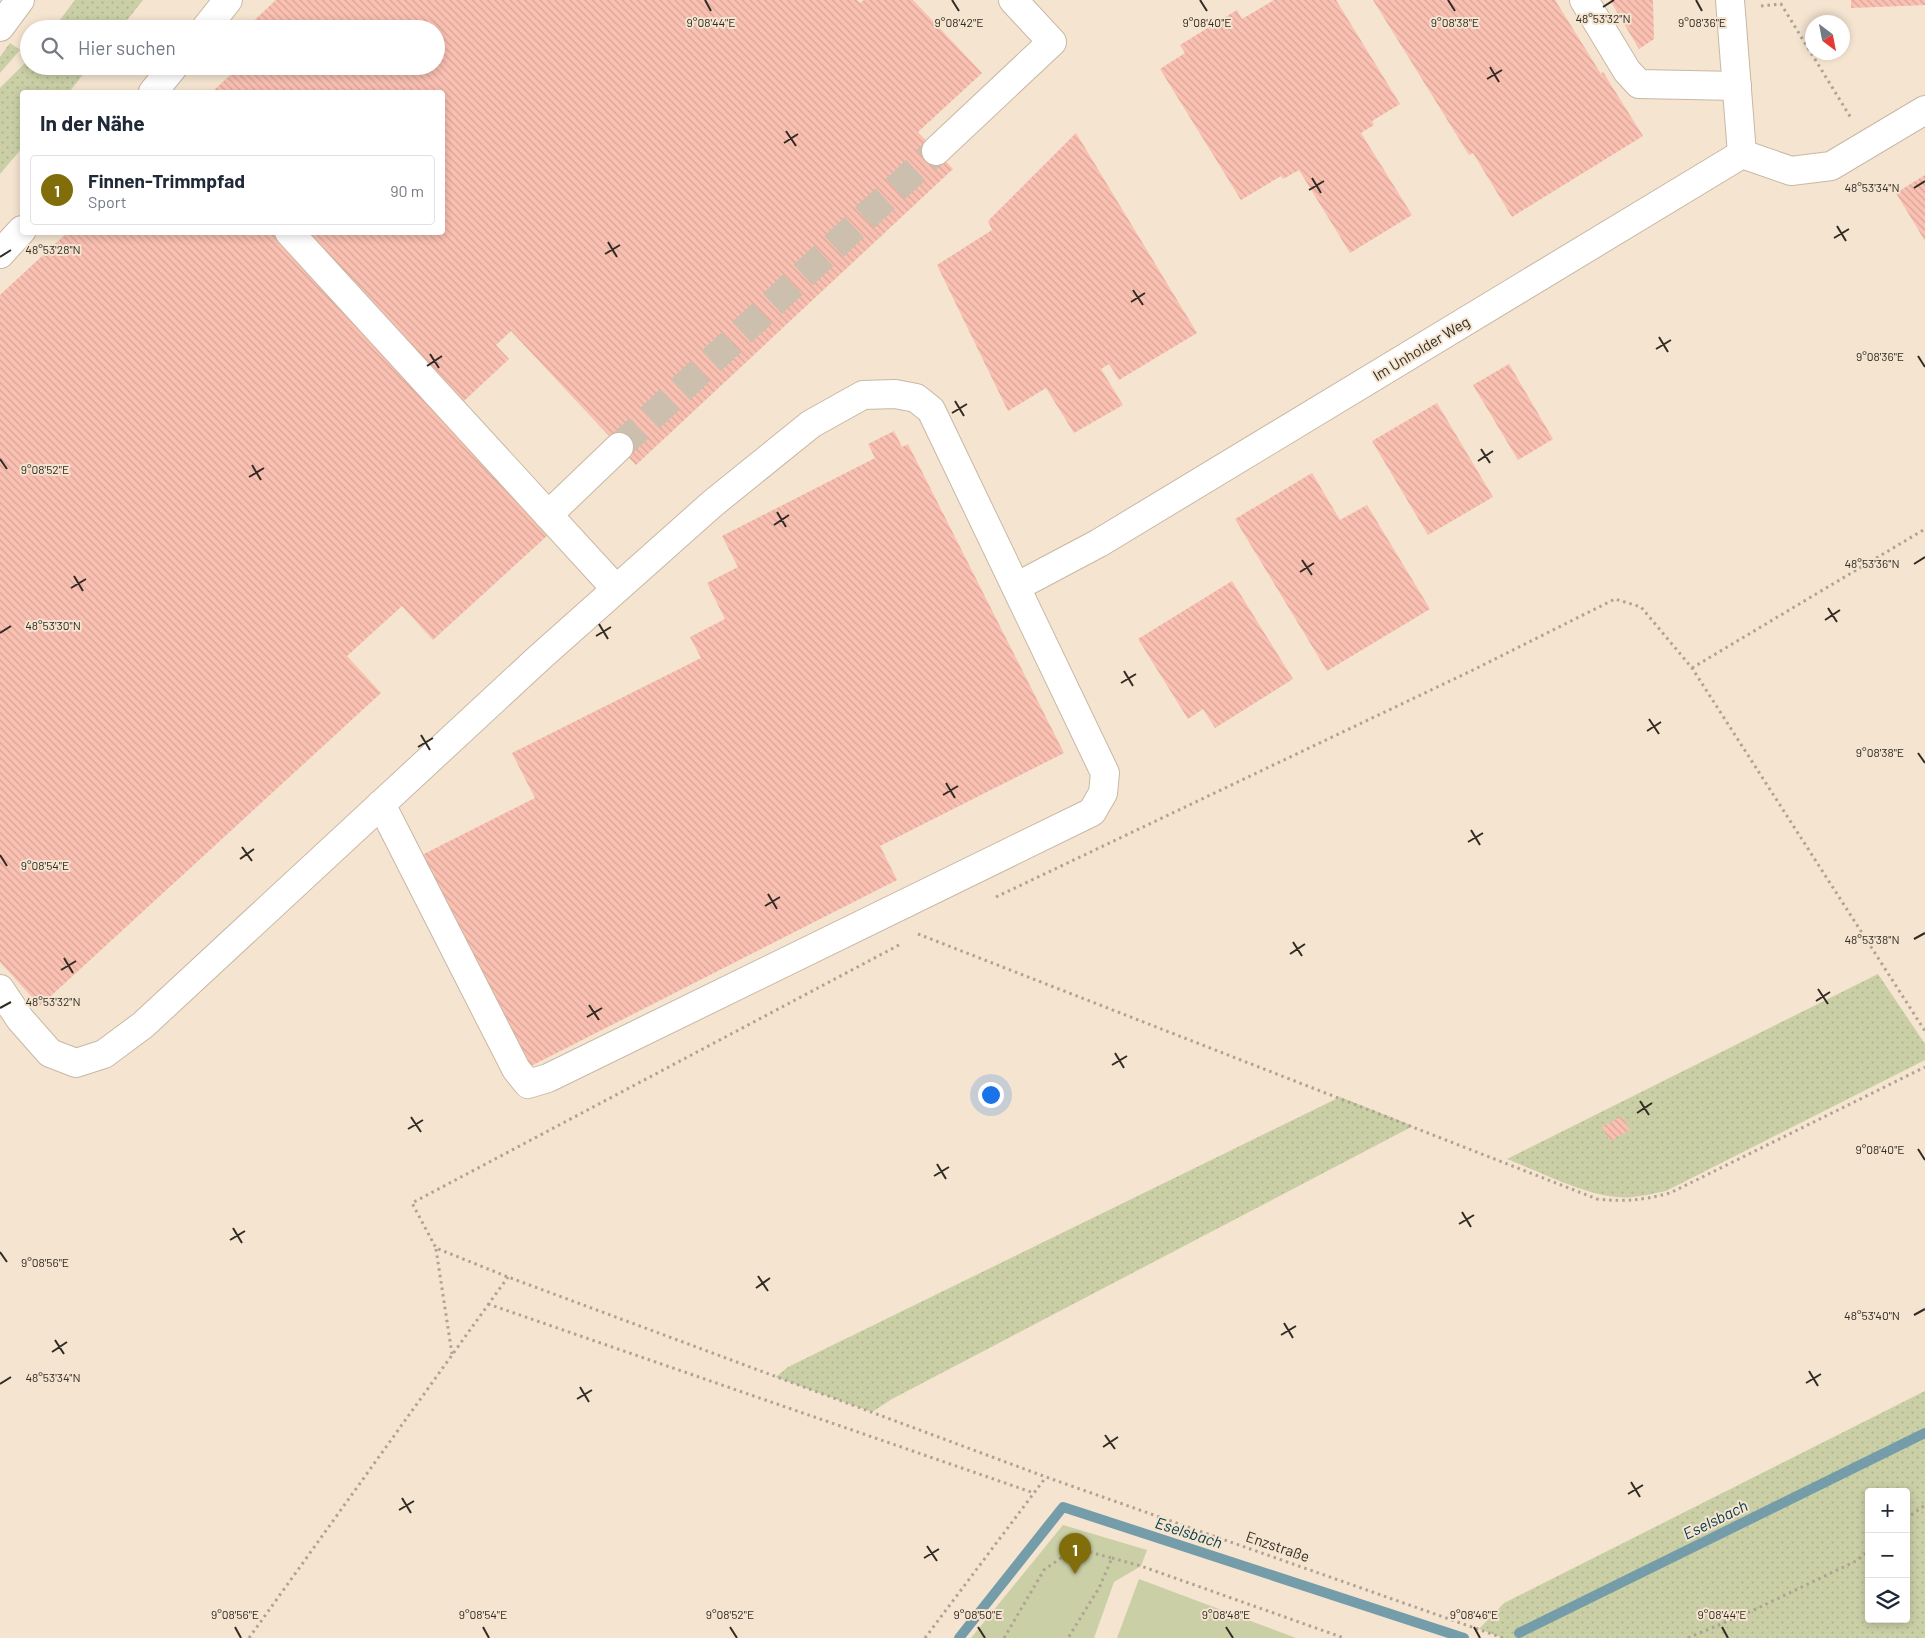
<!DOCTYPE html>
<html lang="de">
<head>
<meta charset="utf-8">
<style>
  :root { --surface:#fff; --page:#f2f2f3; --text:#1f2937; --muted:#747a83; --line:#e0e1e3; --accent:#816e0b }
  body { margin:0; font-family:Barlow,sans-serif; background:var(--page); color:var(--text) }
  .controls { position:absolute; right:15px; bottom:15px; display:grid; overflow:hidden; border-radius:5px; box-shadow:0 2px 8px #0003 }
  .controls button { width:45px; height:45px; display:grid; place-items:center; padding:0; border:0; border-bottom:1px solid var(--line); background:var(--surface); color:var(--text); font:25px sans-serif }
  .compass { position:absolute; left:1805px; top:15px; width:45px; height:45px; border-radius:50%; background:var(--surface); box-shadow:0 2px 8px #0003; rotate:148deg }
  .you { position:absolute; left:990px; top:1094px; width:18px; height:18px; margin:-12px; border:4px solid #fff; border-radius:50%; background:#1a73e8; box-shadow:0 0 0 8px #1a73e833 }
  .badge { display:grid; place-items:center; width:32px; height:32px; border-radius:50%; background:var(--accent); color:#fff; font-size:16px; font-weight:700 }
  .pin { position:absolute; translate:-50% -41px; filter:drop-shadow(0 1px 2px #0008) }
  .pin::after { content:''; position:absolute; top:26px; width:18px; height:15px; background:inherit; clip-path:polygon(0 0,100% 0,50% 100%) }
  .list { margin:0; padding:0; list-style:none }
  h2 { display:flex; justify-content:space-between; align-items:center; height:65px; margin:0; padding:0 20px; font-size:21px }
  h2 small { font-size:16px; font-weight:400; color:var(--muted) }
  .list li { display:grid; grid-template-columns:32px 1fr auto; gap:15px; align-items:center; box-sizing:border-box; height:70px; margin:0 10px 10px; padding:0 10px; border:1px solid var(--line); border-radius:5px }
  .list b { display:block; font-size:19px; white-space:nowrap }
  .list p { margin:0; font-size:16px; white-space:nowrap; color:var(--muted) }
  .list em { font-size:16px; font-style:normal; color:var(--muted) }
  .icon { flex:none; width:28px; height:28px; fill:none; stroke:currentColor; stroke-width:2; stroke-linecap:round; stroke-linejoin:round }
  .map { position:relative; flex:none; width:1925px; height:1638px; overflow:hidden }
  .search { position:absolute; background:var(--surface); box-shadow:0 2px 8px #0003; left:20px; top:20px; width:425px; height:55px; display:flex; align-items:center; gap:12px; box-sizing:border-box; padding:0 18px; border-radius:28px; color:var(--muted); font-size:19px }
  .panel { position:absolute; background:var(--surface); box-shadow:0 2px 8px #0003; left:20px; top:90px; width:425px; height:145px; border-radius:5px }
  .map>svg:first-child { display:block }
  .grass { fill:url(#grass-dots); fill-rule:evenodd }
  .pitch { fill:#cacfa6 }
  .lines { fill:none; stroke-linecap:round; stroke-linejoin:round }
  .stream { stroke:#749da9; stroke-width:10 }
  .building { fill:url(#building-back-hatch) }
  .minor-tunnel { stroke:#cdbfad; stroke-width:28; stroke-dasharray:28 14; stroke-linecap:butt }
  .minor-casing { stroke:#c8b8a4; stroke-width:30 }
  .path { stroke:#b0a393; stroke-width:3; stroke-dasharray:2.5 4; stroke-linecap:butt }
  .minor { stroke:#fff; stroke-width:28 }
  .ticks { fill:none; stroke:#312b23; stroke-width:2 }
  .labels { text-anchor:middle; dominant-baseline:central; stroke-width:4; stroke-linejoin:round; paint-order:stroke }
  .street-label { font-size:15px; fill:#312b23; stroke:#f4e4d0 }
  .water-label { font-size:16px; font-style:italic; fill:#003a49; stroke:#f4e4d0 }
  .ticks-label { font-size:12px; text-anchor:middle; fill:#312b23; stroke:#f4e4d0; stroke-width:4; stroke-linejoin:round; paint-order:stroke }
</style>
</head>
<body>
<div class="map">
<svg width="1925" height="1638" viewBox="0 0 1925 1638">
  <defs>
    <pattern id="grass-dots" width="8" height="8" patternUnits="userSpaceOnUse" patternTransform="scale(1.25)"><rect width="8" height="8" fill="#cacfa6"/><path d="M2 2h.1M6 6h.1" fill="none" stroke="#aeb28f" stroke-width="1.8" stroke-linecap="round"/></pattern>
    <pattern id="building-back-hatch" width="6" height="6" patternUnits="userSpaceOnUse" patternTransform="scale(1.25)"><rect width="6" height="6" fill="#fac0b2"/><path d="M-1 5l2 2M0 0l6 6M5-1l2 2" fill="none" stroke="#d7a599"/></pattern>
  </defs>
  <rect width="100%" height="100%" fill="#f4e4d0"/>
  <g class="grass">
    <polygon points="75,0 143,0 120,29 53,29"/>
    <polygon points="10,43 20,50 0,73 0,57"/>
    <polygon points="29,59 29,66 90,66 69,92 22,92 22,148 0,174 0,88"/>
    <path d="M1878 974 1925 1044V1060L1666 1191C1650 1194 1633 1199 1617 1197 1585 1195 1538 1171 1507 1159Z"/>
    <polygon points="1340,1097 1413,1126 892,1399 872,1412 776,1377 788,1367"/>
    <path d="M1925 1391V1638H1503L1479 1629 1504 1603ZM1869 1492H1906V1619H1869Z"/>
  </g>
  <g class="pitch">
    <polygon points="1063,1525 1147,1550 1141,1566 1114,1582 1094,1638 971,1638"/>
    <polygon points="1139,1579 1296,1638 1117,1638"/>
  </g>
  <g class="lines">
    <g class="stream">
      <polyline points="1519,1633 1925,1433"/>
      <polyline points="959,1638 1063,1507 1464,1638"/>
    </g>
  </g>
  <g class="building">
    <polygon points="276,0 857,0 860,3 864,0 913,0 982,73 918,132 953,169 636,465 511,331 496,345 509,359 463,402 305,232 442,232 442,92 212,92 240,66 436,66 436,29 245,29"/>
    <polygon points="1274,0 1336,0 1400,104 1372,121 1374,125 1361,133 1412,215 1350,253 1299,170 1283,179 1281,176 1241,200 1160,69 1185,53 1180,45 1237,10 1242,19"/>
    <polygon points="1373,0 1555,0 1601,74 1603,72 1643,136 1512,217 1473,153 1469,155"/>
    <polygon points="1610,0 1653,0 1654,39 1639,49"/>
    <polygon points="1851,0 1925,0 1925,5 1851,8"/>
    <polygon points="1076,133 1197,333 1119,380 1109,364 1101,369 1123,405 1074,433 1046,388 1008,411 937,265 992,230 988,221"/>
    <polygon points="1925,175 1925,241 1896,193"/>
    <polygon points="68,232 248,232 251,236 255,232 271,232 549,534 433,640 402,606 347,656 381,693 40,1006 0,962 0,295"/>
    <polygon points="1509,364 1553,439 1518,460 1473,385"/>
    <polygon points="1437,403 1493,497 1428,535 1372,441"/>
    <polygon points="894,431 902,447 908,444 1064,753 880,846 897,880 529,1067 422,855 535,798 512,753 701,658 690,637 725,619 707,583 738,567 722,536 875,458 868,444"/>
    <polygon points="1312,473 1340,520 1367,505 1430,609 1327,671 1235,519"/>
    <polygon points="1232,581 1293,679 1215,728 1203,709 1188,719 1138,639"/>
    <polygon points="1622,1116 1630,1130 1610,1141 1602,1127"/>
  </g>
  <g class="lines">
    <polyline class="minor-tunnel" points="619,447 936,151"/>
    <g class="minor-casing">
      <g id="minor">
        <polyline points="1584,0 1627,71 1639,84 1737,86"/>
        <polyline points="1730,0 1742,154 1791,171 1831,166 1925,110"/>
        <polyline points="0,27 20,0"/>
        <polyline points="205,29 228,0"/>
        <polyline points="153,92 174,66"/>
        <polyline points="936,151 1052,42 1013,0"/>
        <polyline points="289,232 616,589"/>
        <polyline points="0,254 22,230"/>
        <polyline points="548,515 619,447"/>
        <polyline points="1016,587 1099,543 1742,154"/>
        <polyline points="0,989 20,1019 50,1053 76,1063 104,1054 143,1025 539,658 712,504 811,424 863,395 895,394 916,398 931,410 1105,773 1103,793 1092,812 548,1078 528,1084 516,1069 381,804"/>
      </g>
    </g>
    <g class="path">
      <polyline points="1761,6 1781,4 1851,118"/>
      <polyline points="1692,668 1925,529"/>
      <polyline points="996,897 1473,670 1615,599 1641,607 1692,668 1925,1031"/>
      <path d="M918 934 1597 1199C1626 1202 1643 1200 1670 1193L1925 1067"/>
      <polyline points="899,945 412,1203 436,1248 508,1277 1046,1477 1503,1638"/>
      <polyline points="436,1249 452,1354"/>
      <polyline points="488,1304 1034,1493"/>
      <polyline points="1906,1519 1925,1505"/>
      <polyline points="1112,1558 1141,1566 1344,1638"/>
      <polyline points="249,1638 508,1277"/>
      <polyline points="925,1638 1046,1477"/>
      <polyline points="1004,1638 1044,1570 1068,1553 1089,1552 1112,1558 1099,1588 1068,1638"/>
      <polyline points="1688,1638 1756,1609 1856,1561 1869,1551"/>
    </g>
    <use href="#minor" class="minor"/>
  </g>
  <path class="ticks" d="M705 0 711 11M952 0 959 11M1200 0 1207 11M1448 0 1455 11M1696 0 1702 11M1603 7 1614 0M1490 67 1499 82M1487 79 1502 70M786 131 796 146M784 143 798 134M1312 178 1321 193M1914 188 1925 181M1309 190 1324 181M1837 226 1846 241M1834 238 1849 229M608 242 617 257M605 254 620 245M0 257 11 250M1133 290 1143 305M1131 302 1145 293M1659 337 1668 352M1656 349 1671 340M430 354 439 368M1918 356 1925 367M427 366 442 356M955 401 964 416M952 413 967 404M1481 449 1490 463M0 459 7 469M1478 461 1493 451M252 465 261 480M249 477 264 468M777 512 786 527M774 525 789 515M1302 560 1312 575M1914 564 1925 557M1300 572 1314 563M74 576 83 591M71 588 86 579M1828 608 1837 622M1825 620 1840 610M599 624 608 639M0 633 11 626M596 636 611 627M1124 671 1133 686M1121 683 1136 674M1649 719 1659 734M1647 731 1661 722M421 735 430 750M418 747 433 738M1918 753 1925 763M946 783 955 798M943 795 958 786M1471 830 1480 845M1468 842 1483 833M242 847 252 861M0 855 7 866M240 859 254 849M768 894 777 909M765 906 780 897M1914 939 1925 933M1293 942 1302 956M1290 954 1305 944M64 958 73 973M61 970 76 961M1818 989 1828 1004M1816 1001 1830 992M589 1005 599 1020M0 1008 11 1002M587 1017 602 1008M1115 1053 1124 1068M1112 1065 1127 1056M1640 1101 1649 1115M1637 1113 1652 1103M411 1117 421 1132M408 1129 423 1120M1918 1149 1925 1160M937 1164 946 1179M934 1176 949 1167M1462 1212 1471 1227M1459 1224 1474 1215M233 1228 242 1243M230 1240 245 1231M0 1252 7 1262M758 1276 768 1291M756 1288 770 1278M1914 1315 1925 1309M1284 1323 1293 1338M1281 1335 1296 1326M55 1340 64 1354M52 1352 67 1342M1809 1371 1818 1386M1806 1383 1821 1374M0 1384 11 1377M580 1387 589 1402M577 1399 592 1390M1105 1435 1115 1449M1103 1447 1118 1437M1631 1482 1640 1497M1628 1494 1643 1485M402 1498 411 1513M399 1510 414 1501M927 1546 937 1561M924 1558 939 1549M235 1627 241 1638M483 1627 489 1638M730 1627 737 1638M978 1627 985 1638M1226 1627 1233 1638M1474 1627 1480 1638M1722 1627 1728 1638"/>
  <g class="labels">
    <g class="street-label">
      <text transform="translate(1421 348) rotate(-31)">Im Unholder Weg</text>
      <text transform="translate(1278 1546) rotate(19)">Enzstraße</text>
    </g>
    <g class="water-label">
      <text transform="translate(1715 1519) rotate(-26)">Eselsbach</text>
      <text transform="translate(1189 1532) rotate(18)">Eselsbach</text>
    </g>
  </g>
  <g class="ticks-label">
    <text x="1603" y="23">48°53'32"N</text>
    <text x="959" y="27">9°08'42"E</text>
    <text x="1207" y="27">9°08'40"E</text>
    <text x="1702" y="27">9°08'36"E</text>
    <text x="711" y="27">9°08'44"E</text>
    <text x="1455" y="27">9°08'38"E</text>
    <text x="1872" y="192">48°53'34"N</text>
    <text x="53" y="254">48°53'28"N</text>
    <text x="1880" y="361">9°08'36"E</text>
    <text x="45" y="474">9°08'52"E</text>
    <text x="1872" y="568">48°53'36"N</text>
    <text x="53" y="630">48°53'30"N</text>
    <text x="1880" y="757">9°08'38"E</text>
    <text x="45" y="870">9°08'54"E</text>
    <text x="1872" y="944">48°53'38"N</text>
    <text x="53" y="1006">48°53'32"N</text>
    <text x="1880" y="1154">9°08'40"E</text>
    <text x="45" y="1267">9°08'56"E</text>
    <text x="1872" y="1320">48°53'40"N</text>
    <text x="53" y="1382">48°53'34"N</text>
    <text x="235" y="1619">9°08'56"E</text>
    <text x="483" y="1619">9°08'54"E</text>
    <text x="730" y="1619">9°08'52"E</text>
    <text x="978" y="1619">9°08'50"E</text>
    <text x="1226" y="1619">9°08'48"E</text>
    <text x="1474" y="1619">9°08'46"E</text>
    <text x="1722" y="1619">9°08'44"E</text>
  </g>
</svg>
<div class="controls">
<button>+</button>
<button>−</button>
<button><svg class="icon" aria-label="layers" viewBox="0 0 24 24"><path d="M12 4l9 5-9 5-9-5zM3 14l9 5 9-5"/></svg></button>
</div>
<svg class="compass" viewBox="-18 -18 36 36"><path d="M0-13l5 13h-10z" fill="#e53935"/><path d="M0 13l5-13h-10z" fill="#747a83"/></svg>
<div class="you"></div>
<div class="pin badge" style="left:1075px;top:1574px">1</div>
<div class="search"><svg class="icon" aria-label="search" viewBox="0 0 24 24"><circle cx="10" cy="10" r="6"/><path d="M15 15l6 6"/></svg>Hier suchen</div>
<section class="panel">
<h2>In der Nähe<small></small></h2>
<ul class="list">
<li><span class="badge">1</span><div><b>Finnen-Trimmpfad</b><p>Sport</p></div><em>90 m</em></li>
</ul>
</section>
</div>
</body>
</html>
